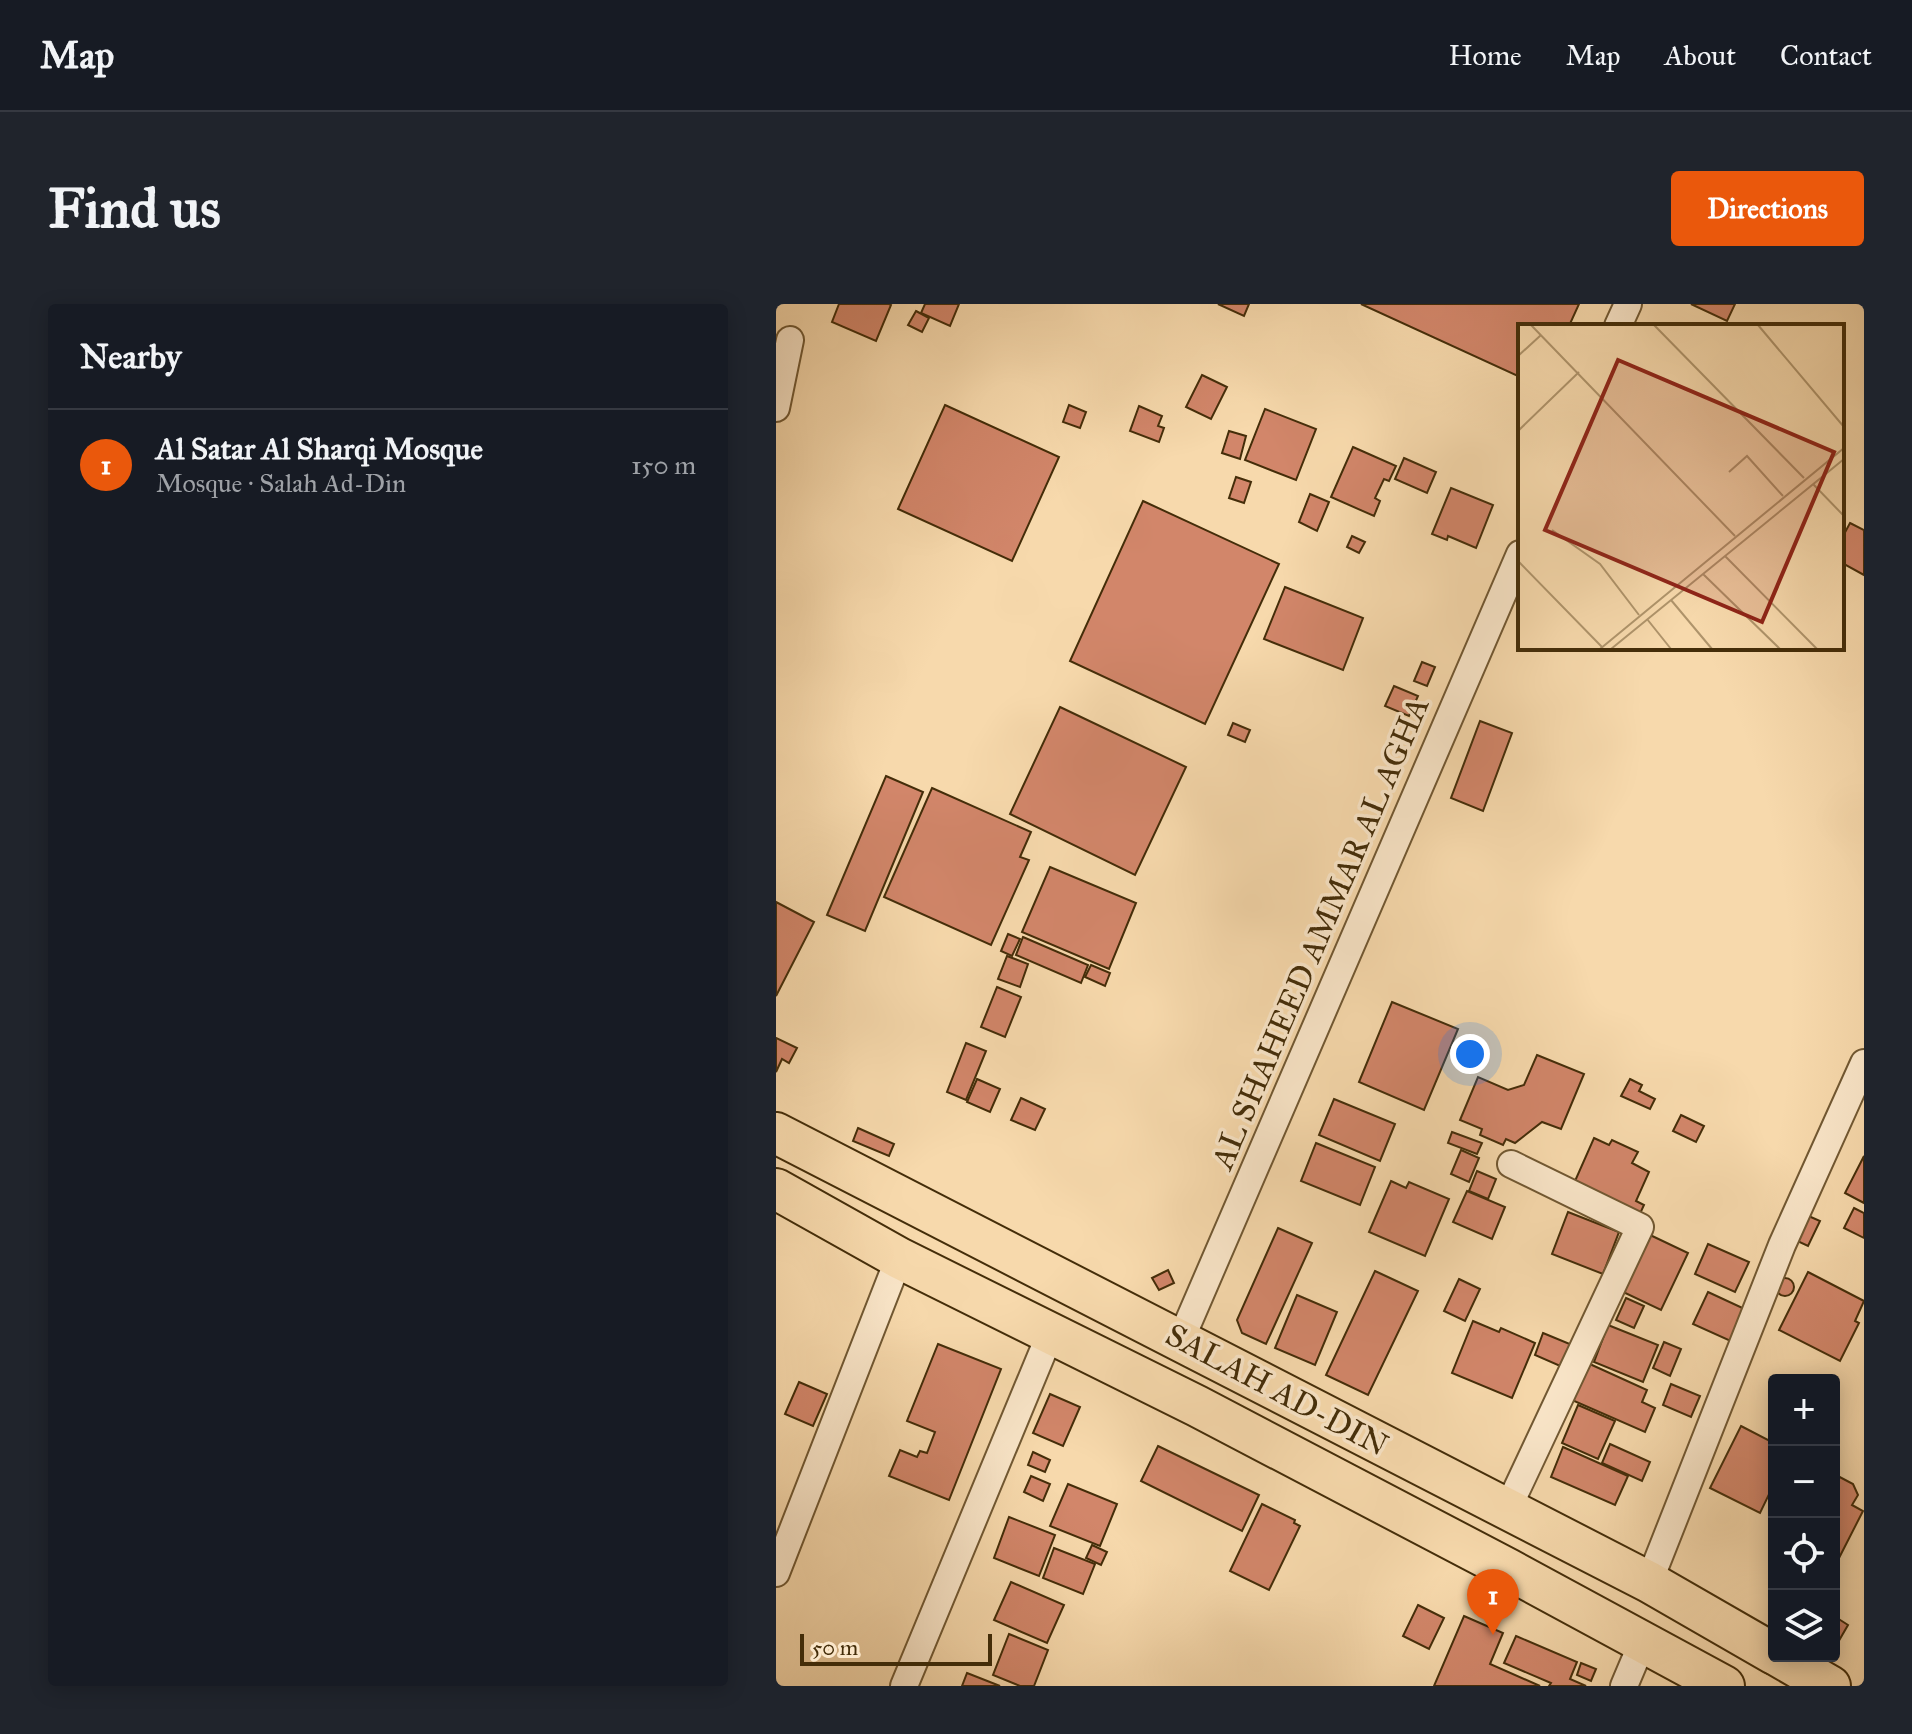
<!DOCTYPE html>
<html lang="en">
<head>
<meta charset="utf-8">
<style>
  :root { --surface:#171b24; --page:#20242c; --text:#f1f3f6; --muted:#9ea1a6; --line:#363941; --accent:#ea580c }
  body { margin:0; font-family:"IM FELL Great Primer",serif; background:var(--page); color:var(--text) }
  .controls { position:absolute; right:24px; bottom:24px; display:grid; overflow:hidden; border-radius:8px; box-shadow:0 4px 20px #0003 }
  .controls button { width:72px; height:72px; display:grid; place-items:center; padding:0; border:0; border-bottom:2px solid var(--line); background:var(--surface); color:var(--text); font:40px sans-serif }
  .scale { position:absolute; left:24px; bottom:20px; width:192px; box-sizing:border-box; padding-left:8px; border:4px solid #442d09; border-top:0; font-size:22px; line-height:28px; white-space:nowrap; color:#442d09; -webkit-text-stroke:6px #fae6c9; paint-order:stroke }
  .you { position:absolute; left:694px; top:750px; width:28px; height:28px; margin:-20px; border:6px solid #fff; border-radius:50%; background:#1a73e8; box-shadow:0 0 0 12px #1a73e833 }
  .badge { display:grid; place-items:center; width:52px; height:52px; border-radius:50%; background:var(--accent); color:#fff; font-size:26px; font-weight:700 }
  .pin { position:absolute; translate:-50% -66px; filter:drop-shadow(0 2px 4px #0008) }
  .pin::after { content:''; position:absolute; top:42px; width:28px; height:24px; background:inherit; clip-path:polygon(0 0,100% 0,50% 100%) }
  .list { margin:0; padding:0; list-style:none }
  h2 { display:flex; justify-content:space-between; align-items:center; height:104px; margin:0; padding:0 32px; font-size:34px }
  h2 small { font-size:26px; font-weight:400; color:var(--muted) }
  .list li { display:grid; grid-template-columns:52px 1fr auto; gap:24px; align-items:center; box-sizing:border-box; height:112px; padding:0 32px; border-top:2px solid var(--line) }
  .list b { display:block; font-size:30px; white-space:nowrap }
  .list p { margin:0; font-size:26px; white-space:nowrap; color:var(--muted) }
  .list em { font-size:26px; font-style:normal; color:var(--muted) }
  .icon { flex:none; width:44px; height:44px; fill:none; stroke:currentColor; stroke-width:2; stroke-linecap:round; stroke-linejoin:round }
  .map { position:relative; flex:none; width:1088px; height:1382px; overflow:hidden; border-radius:8px }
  header { display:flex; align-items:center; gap:48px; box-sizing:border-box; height:112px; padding:0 40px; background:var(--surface); border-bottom:2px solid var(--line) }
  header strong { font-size:38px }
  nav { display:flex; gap:44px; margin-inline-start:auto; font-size:28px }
  .intro { display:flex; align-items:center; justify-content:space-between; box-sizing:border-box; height:192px; padding:0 48px }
  h1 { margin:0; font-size:56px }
  .button { padding:20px 36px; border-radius:8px; background:var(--accent); color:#fff; font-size:28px; font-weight:700 }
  main { display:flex; gap:48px; padding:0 48px }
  aside { flex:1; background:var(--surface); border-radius:8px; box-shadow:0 4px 20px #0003 }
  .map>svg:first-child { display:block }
  .building { fill:#d2866a; stroke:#442d09; stroke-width:2 }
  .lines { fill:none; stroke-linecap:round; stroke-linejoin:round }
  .minor-casing { stroke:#715832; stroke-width:30 }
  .highway-casing { stroke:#442d09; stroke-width:44 }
  .minor { stroke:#fae6c9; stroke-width:26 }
  .highway { stroke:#f7d9ac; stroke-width:40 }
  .labels { text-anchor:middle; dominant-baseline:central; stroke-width:7; stroke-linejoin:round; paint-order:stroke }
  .street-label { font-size:32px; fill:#442d09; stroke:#fae6c9 }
  .inset-road { fill:none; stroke:#af946b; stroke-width:2 }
  .view { fill:#8f2418; fill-opacity:0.15; stroke:#8f2418; stroke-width:4 }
  .inset-edge { fill:none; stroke:#442d09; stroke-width:4 }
</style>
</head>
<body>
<header>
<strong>Map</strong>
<nav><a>Home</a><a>Map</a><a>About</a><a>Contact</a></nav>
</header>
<div class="intro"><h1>Find us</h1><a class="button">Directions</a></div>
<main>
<aside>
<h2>Nearby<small></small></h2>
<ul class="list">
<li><span class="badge">1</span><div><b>Al Satar Al Sharqi Mosque</b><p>Mosque · Salah Ad-Din</p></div><em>150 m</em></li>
</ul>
</aside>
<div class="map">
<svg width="1088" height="1382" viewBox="0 0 1088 1382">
  <rect width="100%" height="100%" fill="#f7d9ac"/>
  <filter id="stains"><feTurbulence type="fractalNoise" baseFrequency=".0025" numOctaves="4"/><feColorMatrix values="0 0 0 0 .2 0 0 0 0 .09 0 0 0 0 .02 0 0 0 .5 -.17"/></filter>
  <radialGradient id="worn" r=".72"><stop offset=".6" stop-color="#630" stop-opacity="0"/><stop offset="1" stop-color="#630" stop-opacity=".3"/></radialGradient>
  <g class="building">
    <polygon points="63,0 113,0 115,1 100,37 56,18"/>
    <polygon points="149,0 183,0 174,22 145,9"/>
    <polygon points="442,0 473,0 468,12"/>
    <polygon points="585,0 803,0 793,22 744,22 744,73"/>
    <polygon points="915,0 959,0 951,17"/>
    <polygon points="140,7 153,14 146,28 132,21"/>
    <polygon points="426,71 451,83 435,115 410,103"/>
    <polygon points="169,101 283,153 236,257 122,205"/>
    <polygon points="293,101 310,108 304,124 287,118"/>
    <polygon points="363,102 386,112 382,122 388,124 383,138 354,127"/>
    <polygon points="489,105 540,125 520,176 469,156"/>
    <polygon points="453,127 470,132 464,155 446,149"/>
    <polygon points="577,143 620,162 613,177 608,175 599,194 604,197 598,212 555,193"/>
    <polygon points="628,154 660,168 651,189 619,175"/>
    <polygon points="460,173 475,178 468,199 453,194"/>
    <polygon points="675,184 717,201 700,244 672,232 671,236 656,230"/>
    <polygon points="534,190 553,198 541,227 523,218"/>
    <polygon points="367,197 503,260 429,420 294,357"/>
    <polygon points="1074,219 1088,226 1088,271 1066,259 1066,234"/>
    <polygon points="576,232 589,238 583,249 571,243"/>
    <polygon points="509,283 587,314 567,366 488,335"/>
    <polygon points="646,358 659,363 651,382 638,377"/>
    <polygon points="618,382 642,392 633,412 609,402"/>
    <polygon points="284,403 410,463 359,571 234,510"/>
    <polygon points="704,417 736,429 707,507 675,494"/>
    <polygon points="457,419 474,426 469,438 452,431"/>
    <polygon points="110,472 147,488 89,627 51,611"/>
    <polygon points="156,484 255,528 244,553 253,556 215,641 108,593"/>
    <polygon points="274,563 360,599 333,665 246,628"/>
    <polygon points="0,598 38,618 0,692"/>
    <polygon points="232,630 244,635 236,652 225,647"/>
    <polygon points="247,633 312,661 305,679 240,651"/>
    <polygon points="231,652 252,660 244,683 222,675"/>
    <polygon points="315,661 334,669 329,682 309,673"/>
    <polygon points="221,683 245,693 229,733 205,723"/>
    <polygon points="616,698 682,725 648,806 583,778"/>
    <polygon points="0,734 21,744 13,759 6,755 0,768"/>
    <polygon points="190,739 210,747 190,796 171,788"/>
    <polygon points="761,751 808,770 785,825 766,818 739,839 730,835 727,841 704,831 706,825 684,816 702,773 732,786 748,781"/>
    <polygon points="201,775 224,785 214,808 191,798"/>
    <polygon points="854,775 866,781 863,787 879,795 874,805 845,792"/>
    <polygon points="245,794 269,805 259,826 235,816"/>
    <polygon points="558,795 619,820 604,857 543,831"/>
    <polygon points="905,811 928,822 920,838 897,827"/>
    <polygon points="82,824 118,840 113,852 77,837"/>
    <polygon points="676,828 706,839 701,850 672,839"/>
    <polygon points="818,834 833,841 836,836 862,848 856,859 873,868 860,897 868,901 862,914 833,901 836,895 799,877"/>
    <polygon points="540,839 599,863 584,901 525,877"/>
    <polygon points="685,846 703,854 693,878 675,870"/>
    <polygon points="1088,852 1088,899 1069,889"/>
    <polygon points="701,867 720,875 712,895 693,887"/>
    <polygon points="615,877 630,884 633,878 673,895 649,952 593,928"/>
    <polygon points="691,887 729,903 716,935 677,918"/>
    <polygon points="1078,904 1088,909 1088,934 1068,924"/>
    <polygon points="792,908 843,928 827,970 776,950"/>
    <polygon points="1028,910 1044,917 1032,942 1017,935"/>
    <polygon points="502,924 536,939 490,1040 466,1029 461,1016"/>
    <polygon points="872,930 912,949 885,1006 845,987"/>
    <polygon points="932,940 973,958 959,988 919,970"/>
    <polygon points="392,966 398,979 383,986 376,974"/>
    <polygon points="599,967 642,987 592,1091 550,1071"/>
    <polygon points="1032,968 1088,997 1079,1017 1083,1019 1064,1057 1003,1026"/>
    <circle cx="1009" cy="983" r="9"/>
    <polygon points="683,975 704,985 689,1017 668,1007"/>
    <polygon points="932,988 973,1007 959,1039 917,1020"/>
    <polygon points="521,991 561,1008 539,1061 499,1044"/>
    <polygon points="850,994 868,1002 858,1024 840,1016"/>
    <polygon points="697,1017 723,1028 725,1024 759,1039 736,1094 676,1069"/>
    <polygon points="832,1021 882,1041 867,1078 818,1058"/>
    <polygon points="767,1029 801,1043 791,1065 759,1051"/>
    <polygon points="888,1038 905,1045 894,1072 877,1064"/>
    <polygon points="162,1040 225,1065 173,1196 113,1172 124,1146 141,1153 144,1147 151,1149 159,1128 131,1117"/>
    <polygon points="805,1056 871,1086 866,1098 879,1104 869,1128 789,1093"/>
    <polygon points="23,1078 51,1090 37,1122 9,1110"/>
    <polygon points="895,1080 924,1092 915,1113 887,1101"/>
    <polygon points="274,1090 304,1103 287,1142 257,1129"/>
    <polygon points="802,1101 839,1117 822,1155 786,1139"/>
    <polygon points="965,1122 998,1139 998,1180 984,1209 934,1184"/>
    <polygon points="834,1140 874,1158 866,1177 826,1159"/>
    <polygon points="382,1142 483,1191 466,1227 365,1177"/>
    <polygon points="787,1143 852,1172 839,1201 775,1173"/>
    <polygon points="257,1148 274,1156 269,1168 252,1161"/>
    <polygon points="1058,1170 1077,1180 1082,1191 1076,1201 1087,1207 1063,1254 1058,1251"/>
    <polygon points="255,1172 274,1180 267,1197 248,1188"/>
    <polygon points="292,1180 341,1200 324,1242 274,1222"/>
    <polygon points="486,1200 519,1216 518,1219 524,1222 493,1286 454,1267"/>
    <polygon points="233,1213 279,1231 263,1272 218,1254"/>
    <polygon points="316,1241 331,1248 325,1261 310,1254"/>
    <polygon points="278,1244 319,1260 307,1290 267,1274"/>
    <polygon points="235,1278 288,1301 271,1339 218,1316"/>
    <polygon points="642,1301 668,1314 653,1345 627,1332"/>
    <polygon points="688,1312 727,1329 714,1360 764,1382 658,1382"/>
    <polygon points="1058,1312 1072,1321 1061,1340 1058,1338"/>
    <polygon points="233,1330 272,1346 258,1382 244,1382 217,1371"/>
    <polygon points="740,1332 801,1358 794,1375 810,1382 773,1382 775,1379 728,1359"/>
    <polygon points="805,1359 820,1365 815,1377 801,1371"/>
    <polygon points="191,1369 224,1382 186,1382"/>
  </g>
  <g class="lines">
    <g class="minor-casing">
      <g id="minor">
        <polyline points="842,22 852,0"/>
        <polyline points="0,104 14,36"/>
        <polyline points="405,1035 744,250"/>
        <polyline points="731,1206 864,923 735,860"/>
        <polyline points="0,1269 123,954"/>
        <polyline points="873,1278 1006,941 1088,759"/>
        <polyline points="128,1382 275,1028"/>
        <polyline points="848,1382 867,1337"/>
      </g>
    </g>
    <g class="highway-casing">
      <g id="highway">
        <polyline points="0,829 873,1278 998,1350"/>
        <polyline points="0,885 123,954 421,1102 732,1265 948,1382"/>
        <polyline points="1002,1352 1054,1382"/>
      </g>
    </g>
    <use href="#minor" class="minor"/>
    <use href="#highway" class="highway"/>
  </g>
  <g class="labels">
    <g class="street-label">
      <text transform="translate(544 629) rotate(-67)">AL SHAHEED AMMAR AL AGHA</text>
      <text transform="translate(501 1086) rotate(28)">SALAH AD-DIN</text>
    </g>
  </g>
  <g transform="translate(742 20)">
    <rect width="326" height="326" fill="#f7d9ac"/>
    <path class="inset-road" d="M13 1 217 212M136 1 286 154M240 1 326 103M0 32 23 11M0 107 61 48M211 148 229 132 265 172M295 160 326 192M34 206 82 240 121 291M207 232 299 325M0 237 84 323M185 250 262 325M153 276 194 325M129 295 153 325M82 325 326 124M93 325 326 135"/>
    <path class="view" d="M100 36 316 128 244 298 27 206Z"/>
    <rect width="326" height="326" class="inset-edge"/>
  </g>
  <rect width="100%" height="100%" filter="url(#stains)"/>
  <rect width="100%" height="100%" fill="url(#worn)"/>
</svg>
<div class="controls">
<button>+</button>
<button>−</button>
<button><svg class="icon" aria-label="locate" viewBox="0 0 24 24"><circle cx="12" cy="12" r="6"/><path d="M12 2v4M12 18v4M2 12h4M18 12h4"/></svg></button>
<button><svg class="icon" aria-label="layers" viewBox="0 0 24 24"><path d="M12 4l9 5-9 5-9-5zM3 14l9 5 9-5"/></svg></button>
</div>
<div class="scale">50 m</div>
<div class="you"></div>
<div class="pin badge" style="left:717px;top:1331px">1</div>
</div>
</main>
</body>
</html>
